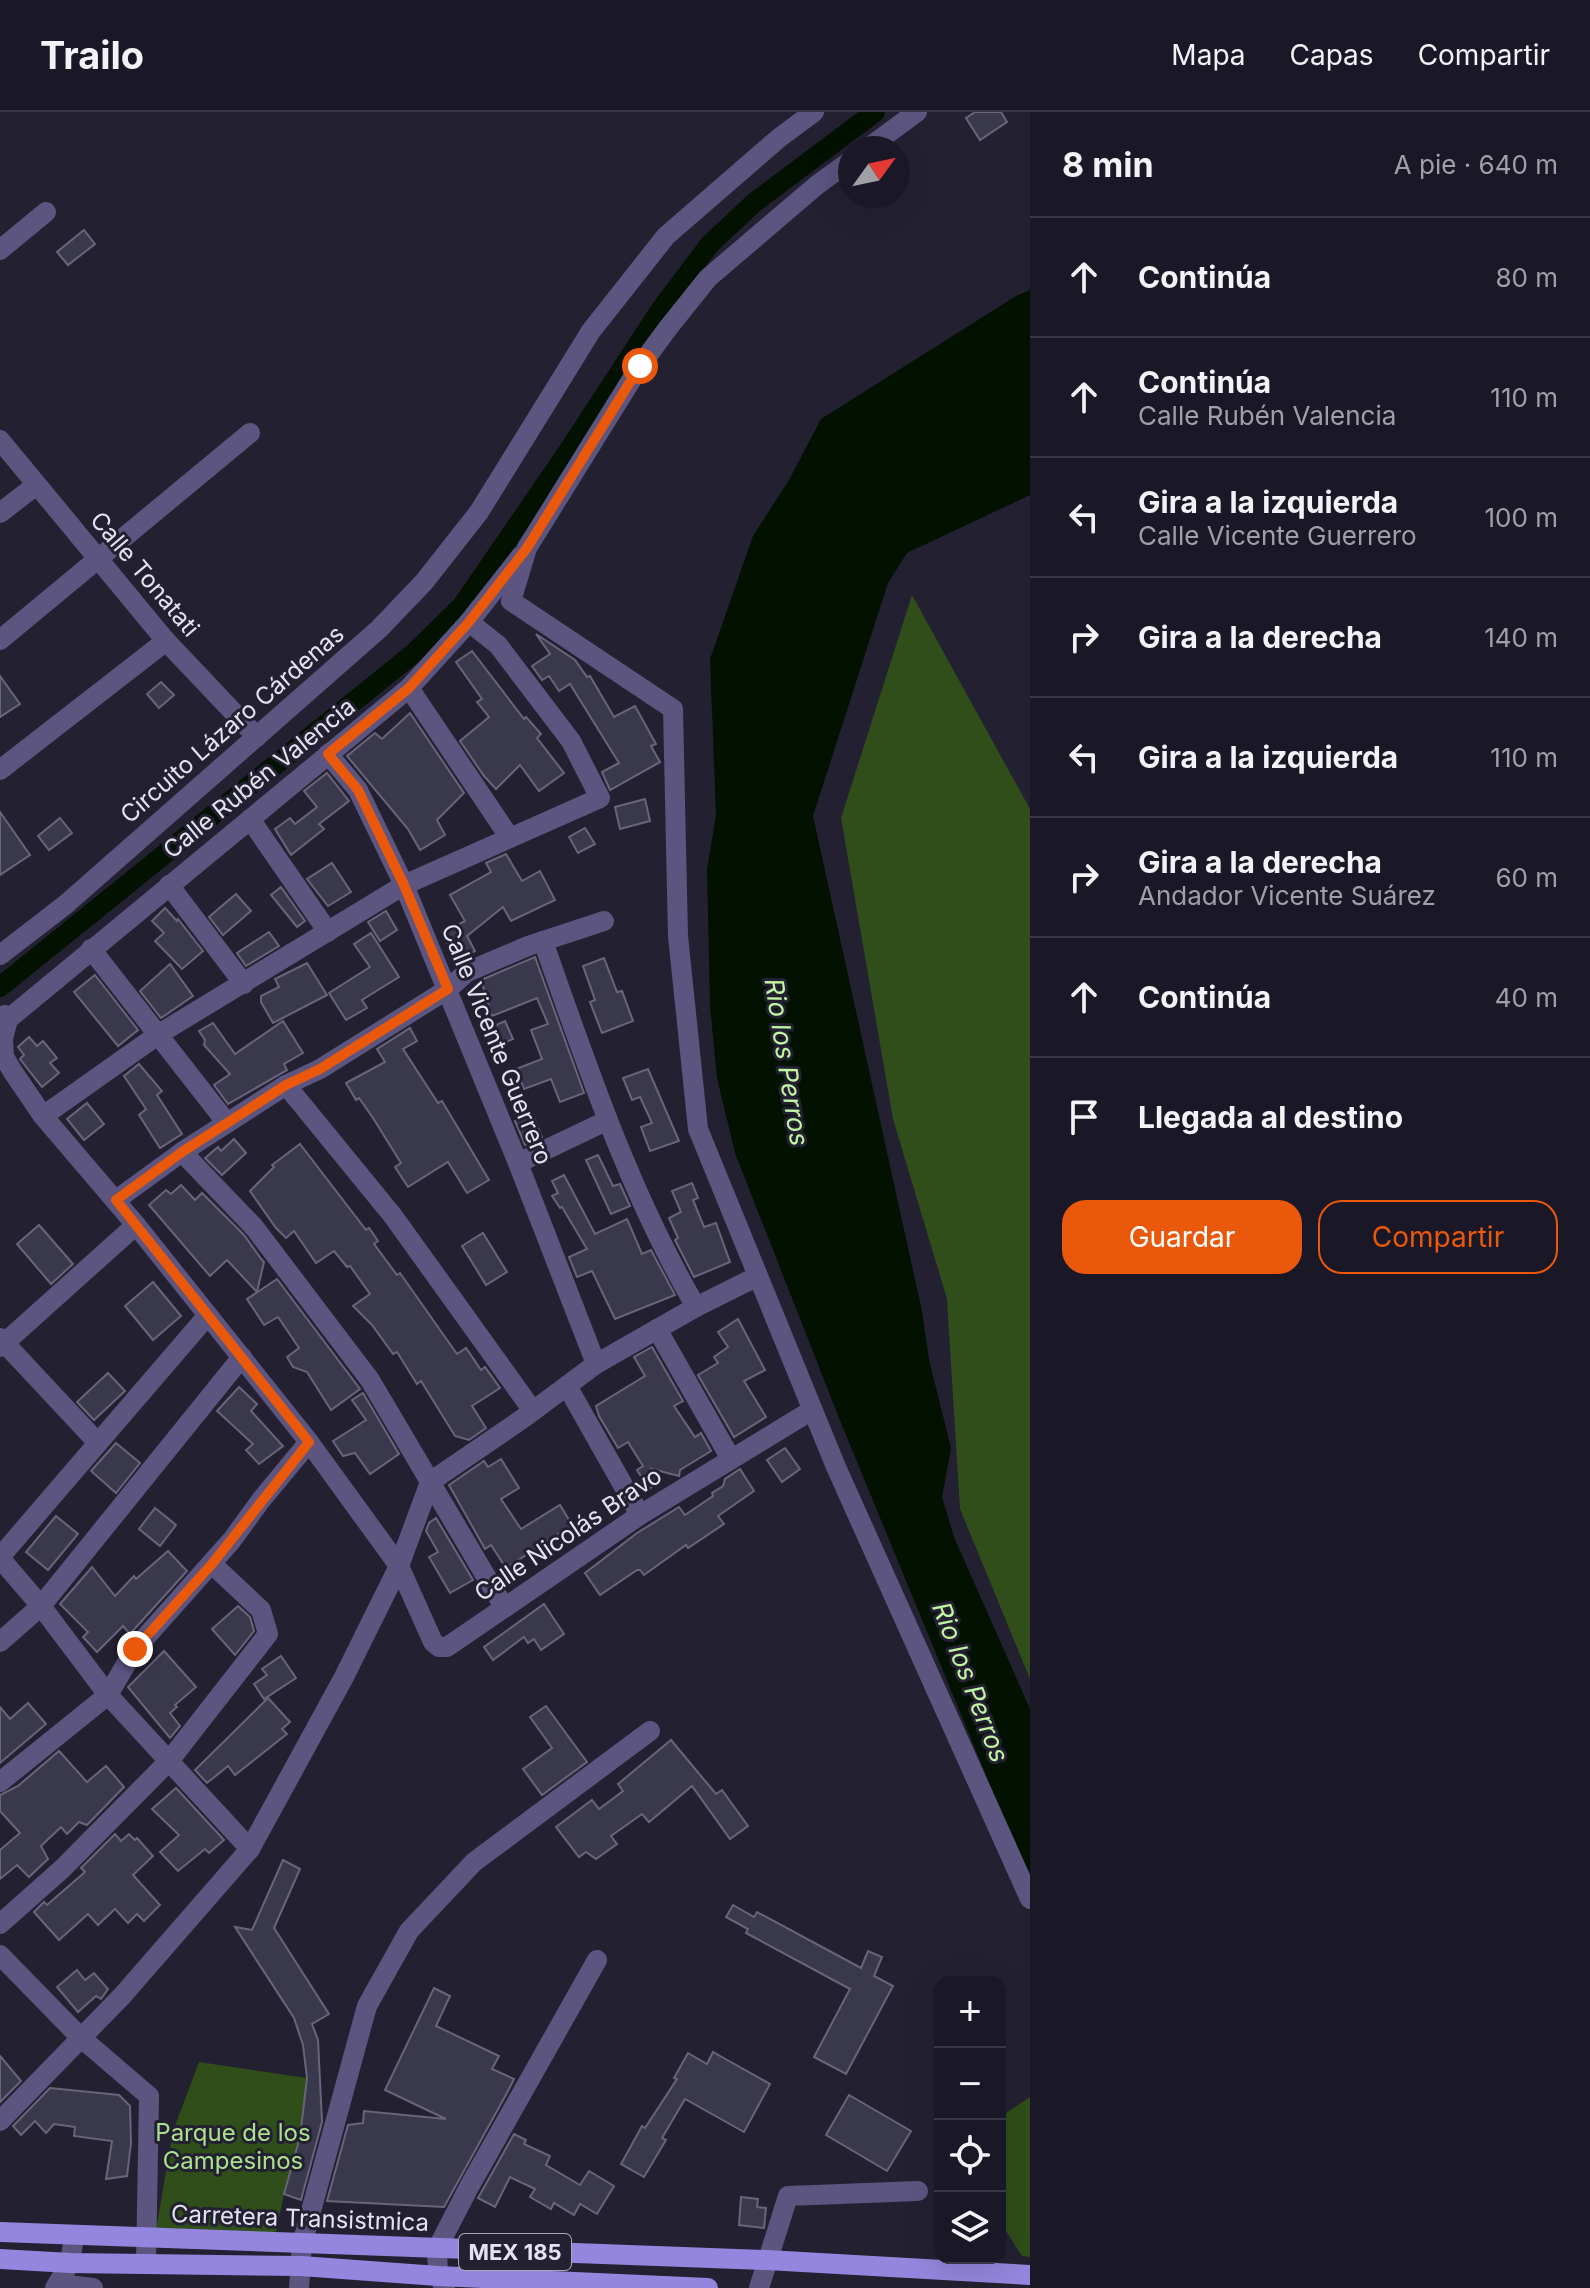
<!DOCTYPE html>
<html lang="es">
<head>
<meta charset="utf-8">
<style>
  :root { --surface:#1a1826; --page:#272532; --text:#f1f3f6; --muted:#9fa0a7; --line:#383743; --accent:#ea580c }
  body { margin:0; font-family:Inter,sans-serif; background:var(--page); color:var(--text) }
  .controls { position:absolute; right:24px; bottom:24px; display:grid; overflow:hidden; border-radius:16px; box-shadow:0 8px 32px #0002 }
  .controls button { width:72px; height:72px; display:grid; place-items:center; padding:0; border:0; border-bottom:2px solid var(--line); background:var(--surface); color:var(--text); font:40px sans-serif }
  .compass { position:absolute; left:838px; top:24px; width:72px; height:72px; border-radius:50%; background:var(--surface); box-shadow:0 8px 32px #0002; rotate:57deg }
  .stop { position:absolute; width:24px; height:24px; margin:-18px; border:6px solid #ea580c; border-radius:50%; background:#fff }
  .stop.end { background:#ea580c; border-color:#fff; box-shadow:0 2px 8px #0008 }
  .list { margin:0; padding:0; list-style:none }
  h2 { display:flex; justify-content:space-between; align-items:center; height:104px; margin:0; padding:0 32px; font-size:34px }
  h2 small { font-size:26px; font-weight:400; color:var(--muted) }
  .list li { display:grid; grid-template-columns:52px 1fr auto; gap:24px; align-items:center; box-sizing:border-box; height:120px; padding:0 32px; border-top:2px solid var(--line) }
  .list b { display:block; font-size:30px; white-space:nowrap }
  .list p { margin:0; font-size:26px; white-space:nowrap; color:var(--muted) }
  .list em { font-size:26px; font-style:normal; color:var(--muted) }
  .actions { display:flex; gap:16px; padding:24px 32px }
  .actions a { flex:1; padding:18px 0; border:2px solid var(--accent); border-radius:24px; text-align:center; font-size:28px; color:var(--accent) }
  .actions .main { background:var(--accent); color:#fff }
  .icon { flex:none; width:44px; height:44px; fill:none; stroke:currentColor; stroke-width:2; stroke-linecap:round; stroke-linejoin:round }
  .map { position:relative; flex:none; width:1030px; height:2176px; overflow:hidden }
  header { display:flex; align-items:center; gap:48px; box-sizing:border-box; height:112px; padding:0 40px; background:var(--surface); border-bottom:2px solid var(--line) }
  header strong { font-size:38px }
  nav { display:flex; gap:44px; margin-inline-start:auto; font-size:28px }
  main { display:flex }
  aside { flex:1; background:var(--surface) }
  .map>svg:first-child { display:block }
  .green { fill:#2f4e1a }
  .water { fill:#031100 }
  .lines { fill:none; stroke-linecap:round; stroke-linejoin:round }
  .canal { stroke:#031100; stroke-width:20 }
  .building { fill:#3a384c; stroke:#68657b; stroke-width:2 }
  .minor { stroke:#5b5580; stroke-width:20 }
  .major { stroke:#9486de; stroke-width:20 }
  .route { stroke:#ea580c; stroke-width:10 }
  .labels { text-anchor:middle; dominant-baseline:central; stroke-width:6; stroke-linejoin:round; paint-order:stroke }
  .shield { fill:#232032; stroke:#aaa8b6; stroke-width:2 }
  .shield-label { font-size:22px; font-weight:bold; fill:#e4e3ef }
  .street-label { font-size:24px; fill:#e4e3ef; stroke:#232032 }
  .park-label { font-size:24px; fill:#ace08e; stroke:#232032 }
  .water-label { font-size:26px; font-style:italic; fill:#c1f5a2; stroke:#232032 }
</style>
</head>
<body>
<header>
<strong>Trailo</strong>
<nav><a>Mapa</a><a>Capas</a><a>Compartir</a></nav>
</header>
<main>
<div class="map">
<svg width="1030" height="2176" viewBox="0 0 1030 2176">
  <rect width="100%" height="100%" fill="#232032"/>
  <g class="green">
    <polygon points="912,483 1030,697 1030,1567 960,1397 947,1187 893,1007 841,706"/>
    <polygon points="199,1950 307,1966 300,2025 284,2082 275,2125 156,2118 173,2019"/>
    <polygon points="1030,1985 1030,2145 1022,2144 1000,2110 1000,2005"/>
  </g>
  <polygon class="water" points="1030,178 1030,383 907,441 888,471 813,704 922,1199 929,1248 951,1336 942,1385 954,1425 1030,1597 1030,1770 839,1306 735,1041 717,966 710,894 707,757 716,703 710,547 753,424 789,368 821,307 1016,184"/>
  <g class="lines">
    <polyline class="canal" points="0,875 414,541 462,494 569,338 661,197 710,132 755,90 875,0"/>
  </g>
  <g class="building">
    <polygon points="975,0 1001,0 1007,10 980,28 966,6"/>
    <polygon points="84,118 95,132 68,153 57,140"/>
    <polygon points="536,522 575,548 587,565 590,564 614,605 635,594 656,632 651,634 660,650 610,678 602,660 619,651 570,572 559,579 549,564 542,568 532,554 550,542"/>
    <polygon points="472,539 524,607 526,605 541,622 537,626 564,661 539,679 520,653 496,677 484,664 460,629 489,605 477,590 482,587 456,550"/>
    <polygon points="0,564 20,592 0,605"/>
    <polygon points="161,570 174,583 159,596 147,582"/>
    <polygon points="410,601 464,681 437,708 445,723 420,738 408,717 347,644 375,621 382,627"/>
    <polygon points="327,661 349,689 319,712 324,717 291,743 275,717 290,706 295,712 317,695 304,679"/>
    <polygon points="645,687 650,709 620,717 615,695"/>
    <polygon points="0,700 30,743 0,763"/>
    <polygon points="60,706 72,721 49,738 38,724"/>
    <polygon points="585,716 595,732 578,741 569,725"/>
    <polygon points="506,742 522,769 540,759 555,788 511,809 503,795 467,824 475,839 456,849 442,821 465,809 450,783 491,760 486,751"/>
    <polygon points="332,751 351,780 328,794 307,767"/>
    <polygon points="281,775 305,809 297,815 271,783"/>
    <polygon points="236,782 251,799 223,823 209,805"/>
    <polygon points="165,796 177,809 178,807 203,839 182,857 155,829 164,821 152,809"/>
    <polygon points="386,799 397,818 380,829 368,810"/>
    <polygon points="269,820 279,834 246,854 237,841"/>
    <polygon points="371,821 399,865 362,888 367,896 346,908 329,881 370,855 354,832"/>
    <polygon points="535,845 584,981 560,990 551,967 524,977 516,957 542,947 531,918 548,912 537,886 492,904 481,868"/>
    <polygon points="604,846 617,880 622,879 633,909 602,921 590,890 595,888 583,854"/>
    <polygon points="307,851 327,883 273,911 261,890 261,884 279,875 275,867"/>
    <polygon points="170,852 193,884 161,906 140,879"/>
    <polygon points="95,863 138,918 118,934 74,880"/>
    <polygon points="283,909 303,941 284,952 287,958 228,992 214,973 230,962 204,933 205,928 199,919 213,911 235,942"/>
    <polygon points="505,909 513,927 492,936 485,918"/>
    <polygon points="410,916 417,929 403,937 438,991 442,989 489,1068 467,1081 448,1050 408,1075 395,1055 401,1051 373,1006 359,986 356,988 346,971 385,950 377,937"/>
    <polygon points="29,925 37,934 43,929 57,946 50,951 59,961 42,975 20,947 24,943 18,935"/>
    <polygon points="139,952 162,979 157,983 182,1022 160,1036 139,1003 146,997 124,964"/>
    <polygon points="648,957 679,1029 650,1039 641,1015 652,1011 640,985 632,988 623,966"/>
    <polygon points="87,991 104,1012 84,1028 67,1007"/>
    <polygon points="532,1001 542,1025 525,1033 515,1009"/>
    <polygon points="234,1027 246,1041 222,1063 205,1046 218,1035 221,1039"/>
    <polygon points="300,1032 366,1118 369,1116 378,1129 374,1132 397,1163 400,1161 457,1242 466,1236 481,1258 485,1255 500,1276 472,1294 486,1316 469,1328 455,1324 421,1269 417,1272 397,1240 393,1242 372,1213 353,1194 370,1182 350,1154 347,1155 334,1139 316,1151 294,1119 286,1126 276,1116 250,1079 274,1055 272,1053"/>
    <polygon points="598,1043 613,1074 620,1072 630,1094 611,1102 586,1048"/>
    <polygon points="564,1063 595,1122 627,1107 642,1142 651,1138 675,1183 615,1207 592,1159 577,1165 569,1145 587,1137 562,1095 560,1096 552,1084 558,1081 552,1069"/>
    <polygon points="692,1071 698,1086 693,1088 704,1115 716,1111 730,1150 694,1165 675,1128 678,1126 669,1106 681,1100 672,1079"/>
    <polygon points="181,1073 195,1088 202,1081 244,1123 262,1148 264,1150 257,1180 227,1148 210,1164 149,1093 166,1078 171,1082"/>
    <polygon points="39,1113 73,1152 51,1172 17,1132"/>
    <polygon points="483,1121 507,1160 486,1173 462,1134"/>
    <polygon points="277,1167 360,1277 331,1298 307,1260 293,1255 287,1245 299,1236 278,1205 264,1213 247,1187"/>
    <polygon points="153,1170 181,1204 153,1228 125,1194"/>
    <polygon points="738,1207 765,1258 744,1269 766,1305 734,1325 698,1263 718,1251 714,1245 728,1235 718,1220"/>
    <polygon points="652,1235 683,1289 674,1294 695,1325 701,1321 711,1339 680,1358 679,1364 652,1357 661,1369 649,1377 637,1358 643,1354 628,1330 618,1336 599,1304 596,1294 645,1264 634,1245"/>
    <polygon points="108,1261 125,1279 94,1308 77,1290"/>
    <polygon points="239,1275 257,1292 251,1299 283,1334 259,1352 246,1338 253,1332 217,1299"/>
    <polygon points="363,1281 399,1342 370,1362 355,1341 343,1344 333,1329 366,1308 352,1288"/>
    <polygon points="116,1331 140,1351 116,1381 91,1359"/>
    <polygon points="785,1336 800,1357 782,1370 767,1348"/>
    <polygon points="501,1347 519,1376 501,1387 521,1417 560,1393 572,1413 506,1456 491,1433 485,1437 449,1373 484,1349 488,1355"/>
    <polygon points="740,1357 754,1379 718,1404 724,1412 688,1436 686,1433 644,1463 640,1458 637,1458 600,1483 585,1461 637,1421 679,1395 685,1403 713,1384 712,1381 723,1374 725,1367"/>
    <polygon points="155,1396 176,1413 160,1434 139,1417"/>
    <polygon points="56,1404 78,1422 48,1458 26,1440"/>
    <polygon points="436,1406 473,1468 450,1481 429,1445 438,1440 426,1419 429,1411"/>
    <polygon points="168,1439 187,1459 130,1522 123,1514 97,1540 83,1525 88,1520 60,1492 92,1455 115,1484 134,1464 136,1467"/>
    <polygon points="544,1492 564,1522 541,1538 534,1527 528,1531 524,1525 493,1548 484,1535"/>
    <polygon points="238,1494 250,1505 254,1519 235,1543 212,1517"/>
    <polygon points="164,1539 196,1575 175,1593 177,1595 170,1601 180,1614 170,1626 128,1575"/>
    <polygon points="281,1544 296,1566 264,1587 254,1572 267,1563 262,1557"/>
    <polygon points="268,1586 290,1610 282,1617 287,1622 235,1663 228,1654 207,1671 195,1658"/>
    <polygon points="28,1591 46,1612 0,1651 0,1595 10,1607"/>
    <polygon points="546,1594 587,1650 542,1683 523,1657 552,1636 530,1605"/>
    <polygon points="671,1628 716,1682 722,1678 748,1714 730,1727 692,1674 649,1710 642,1702 611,1724 617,1732 596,1747 586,1740 579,1745 556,1715 592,1688 599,1697 623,1679 618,1672"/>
    <polygon points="59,1639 87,1670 106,1654 124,1675 87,1713 79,1710 67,1722 61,1715 41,1734 48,1747 29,1765 17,1753 0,1767 0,1738 20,1721 0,1699 0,1683 18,1674"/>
    <polygon points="176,1676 224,1728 209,1741 205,1737 178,1759 160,1740 179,1723 152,1697"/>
    <polygon points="115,1722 121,1729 129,1722 135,1728 137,1726 153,1744 133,1763 160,1793 144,1809 137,1802 128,1811 115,1797 98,1813 88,1802 59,1828 34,1800 44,1790 47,1793 85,1760 81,1756"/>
    <polygon points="283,1748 300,1757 274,1816 329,1902 312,1912 318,1928 322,2010 301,2088 284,2082 300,2025 307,1966 303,1933 294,1906 235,1815 252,1818"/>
    <polygon points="733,1793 754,1805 757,1800 861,1856 868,1839 882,1845 874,1864 893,1874 846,1962 814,1945 850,1877 746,1821 748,1817 726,1805"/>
    <polygon points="77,1858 85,1868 94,1861 108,1877 101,1887 96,1884 78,1900 57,1875"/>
    <polygon points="434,1876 450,1884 436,1914 499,1944 492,1957 514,1967 508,1979 444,2095 327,2089 348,2013 363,2011 364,1999 446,2007 385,1978"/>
    <polygon points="713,1940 770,1972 744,2020 685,1987 662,2026 666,2028 644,2065 621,2052 642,2014 645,2016 677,1967 674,1966 688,1941 707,1952"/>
    <polygon points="0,1944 21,1969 0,1990"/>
    <polygon points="50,1976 119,1983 130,1994 131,2031 127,2064 106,2067 112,2029 74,2024 75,2015 54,2012 46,2021 35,2009 21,2023 13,2014"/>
    <polygon points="849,1983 911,2019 887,2059 826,2023"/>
    <polygon points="514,2022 526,2028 524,2032 550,2044 546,2053 580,2073 589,2059 614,2074 597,2102 580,2092 574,2103 554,2091 551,2097 530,2085 535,2077 510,2065 495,2095 478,2086"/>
    <polygon points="741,2085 758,2087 757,2095 766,2096 764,2116 739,2113"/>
  </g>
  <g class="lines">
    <g class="minor">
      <polyline points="868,36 917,0"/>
      <polyline points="850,49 817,73 708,166 668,216 640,254 527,436 511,489 673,597 678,824 698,1017 836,1355 1030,1787"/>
      <polyline points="0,138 46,100"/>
      <polyline points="0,328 166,529 257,625"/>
      <polyline points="0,401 35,374"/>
      <polyline points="0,528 250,321"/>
      <polyline points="409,576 510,726"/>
      <polyline points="328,642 358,678 404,773 518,1051 596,1252"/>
      <polyline points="0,658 166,529"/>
      <polyline points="250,707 328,820"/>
      <polyline points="169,773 244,872"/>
      <path d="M543 829C587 954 629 1080 696 1195L596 1252 525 1305 430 1370 399 1454 433 1530 439 1535H447L640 1403 804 1303"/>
      <polyline points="91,837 227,1011"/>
      <polyline points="0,843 65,793 379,517 424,470 479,400 591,219 666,124 779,26 814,0"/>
      <polyline points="0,914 409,576 469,510 521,444"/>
      <polyline points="286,973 393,1104 533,1299"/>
      <polyline points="43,1004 159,922 404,773 600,686 571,629 498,533 469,510"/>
      <polyline points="182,1040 254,1115 370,1268 504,1495"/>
      <polyline points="518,1051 606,1009"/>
      <polyline points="116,1088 182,1040 286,973 320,957 448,877 467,860 528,834 604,809"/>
      <polyline points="696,1195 748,1169"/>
      <polyline points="657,1217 731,1347"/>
      <polyline points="0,1226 98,1331"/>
      <polyline points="0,1235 136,1113 43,1004 13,960 4,945 3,927 8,907 5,903"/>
      <polyline points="567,1274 640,1403"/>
      <polyline points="0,1445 208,1203"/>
      <polyline points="0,1446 41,1494 108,1583 250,1737"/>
      <polyline points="0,1530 41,1494 242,1245"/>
      <polyline points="0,1670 108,1583 135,1537 232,1428 261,1388 309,1330"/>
      <polyline points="0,1812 62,1757 169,1649 268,1522 261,1498 212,1452"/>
      <polyline points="0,1843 80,1925 149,1984 146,2152"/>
      <polyline points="0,2009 122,1884 250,1737 344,1565 399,1454 309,1330 136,1113"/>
      <polyline points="59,2172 93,2176"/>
      <polyline points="55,2176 70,2151 74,2124"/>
      <polyline points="299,2176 302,2132 367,1894 409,1819 474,1750 650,1619"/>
      <polyline points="445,2176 438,2164 437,2137 469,2075 597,1848"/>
      <polyline points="759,2176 788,2084 918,2079"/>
    </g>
    <g class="major">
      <polyline points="0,2120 767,2148 1030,2163"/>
      <polyline points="0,2147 70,2151 301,2154 438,2164 708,2176"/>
    </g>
  </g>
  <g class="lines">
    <polyline class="route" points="135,1537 212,1452 309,1330 116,1088 182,1040 286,973 320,957 448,877 404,773 358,678 328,642 409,576 469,510 527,436 640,254"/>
  </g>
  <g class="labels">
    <rect class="shield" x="459" y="2122" width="112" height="36" rx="6"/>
    <g class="shield-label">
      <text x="515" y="2140">MEX 185</text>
    </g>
    <g class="street-label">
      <text transform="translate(145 462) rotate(50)">Calle Tonatati</text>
      <text transform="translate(232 612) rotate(-41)">Circuito Lázaro Cárdenas</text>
      <text transform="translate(259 666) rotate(-39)">Calle Rubén Valencia</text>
      <text transform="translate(497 932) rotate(68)">Calle Vicente Guerrero</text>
      <text transform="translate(568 1422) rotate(-34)">Calle Nicolás Bravo</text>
      <text transform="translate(300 2106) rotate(2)">Carretera Transistmica</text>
    </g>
    <g class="park-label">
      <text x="233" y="2020">Parque de los<tspan x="233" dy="28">Campesinos</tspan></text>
    </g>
    <g class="water-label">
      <text transform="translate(787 950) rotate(81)">Rio los Perros</text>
      <text transform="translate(971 1570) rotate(69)">Rio los Perros</text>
    </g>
  </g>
</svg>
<div class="controls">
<button>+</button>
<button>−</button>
<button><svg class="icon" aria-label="locate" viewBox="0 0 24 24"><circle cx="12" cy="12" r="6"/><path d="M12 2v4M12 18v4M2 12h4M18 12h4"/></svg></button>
<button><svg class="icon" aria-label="layers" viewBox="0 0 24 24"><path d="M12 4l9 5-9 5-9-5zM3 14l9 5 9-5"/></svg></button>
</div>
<svg class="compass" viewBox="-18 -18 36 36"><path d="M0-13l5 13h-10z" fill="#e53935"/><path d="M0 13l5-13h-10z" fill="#9fa0a7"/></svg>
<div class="stop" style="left:640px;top:254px"></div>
<div class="stop end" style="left:135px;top:1537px"></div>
</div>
<aside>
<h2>8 min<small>A pie · 640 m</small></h2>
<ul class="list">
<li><svg class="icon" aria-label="ahead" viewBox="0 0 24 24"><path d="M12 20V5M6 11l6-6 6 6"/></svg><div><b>Continúa</b></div><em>80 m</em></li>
<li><svg class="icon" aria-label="ahead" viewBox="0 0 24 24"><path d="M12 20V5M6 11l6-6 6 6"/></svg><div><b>Continúa</b><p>Calle Rubén Valencia</p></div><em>110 m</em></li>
<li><svg class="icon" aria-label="left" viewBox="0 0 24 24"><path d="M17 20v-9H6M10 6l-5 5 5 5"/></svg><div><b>Gira a la izquierda</b><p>Calle Vicente Guerrero</p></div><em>100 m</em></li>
<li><svg class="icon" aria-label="right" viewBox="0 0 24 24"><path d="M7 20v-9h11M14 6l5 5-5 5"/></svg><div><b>Gira a la derecha</b></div><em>140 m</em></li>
<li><svg class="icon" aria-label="left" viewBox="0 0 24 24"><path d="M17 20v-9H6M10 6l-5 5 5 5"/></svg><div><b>Gira a la izquierda</b></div><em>110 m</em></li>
<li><svg class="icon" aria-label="right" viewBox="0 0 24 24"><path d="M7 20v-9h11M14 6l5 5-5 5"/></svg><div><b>Gira a la derecha</b><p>Andador Vicente Suárez</p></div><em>60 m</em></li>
<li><svg class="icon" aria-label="ahead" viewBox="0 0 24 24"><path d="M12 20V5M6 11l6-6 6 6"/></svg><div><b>Continúa</b></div><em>40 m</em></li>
<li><svg class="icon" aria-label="arrive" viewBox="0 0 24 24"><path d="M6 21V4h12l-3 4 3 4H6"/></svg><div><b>Llegada al destino</b></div></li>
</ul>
<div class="actions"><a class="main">Guardar</a><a>Compartir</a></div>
</aside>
</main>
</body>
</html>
